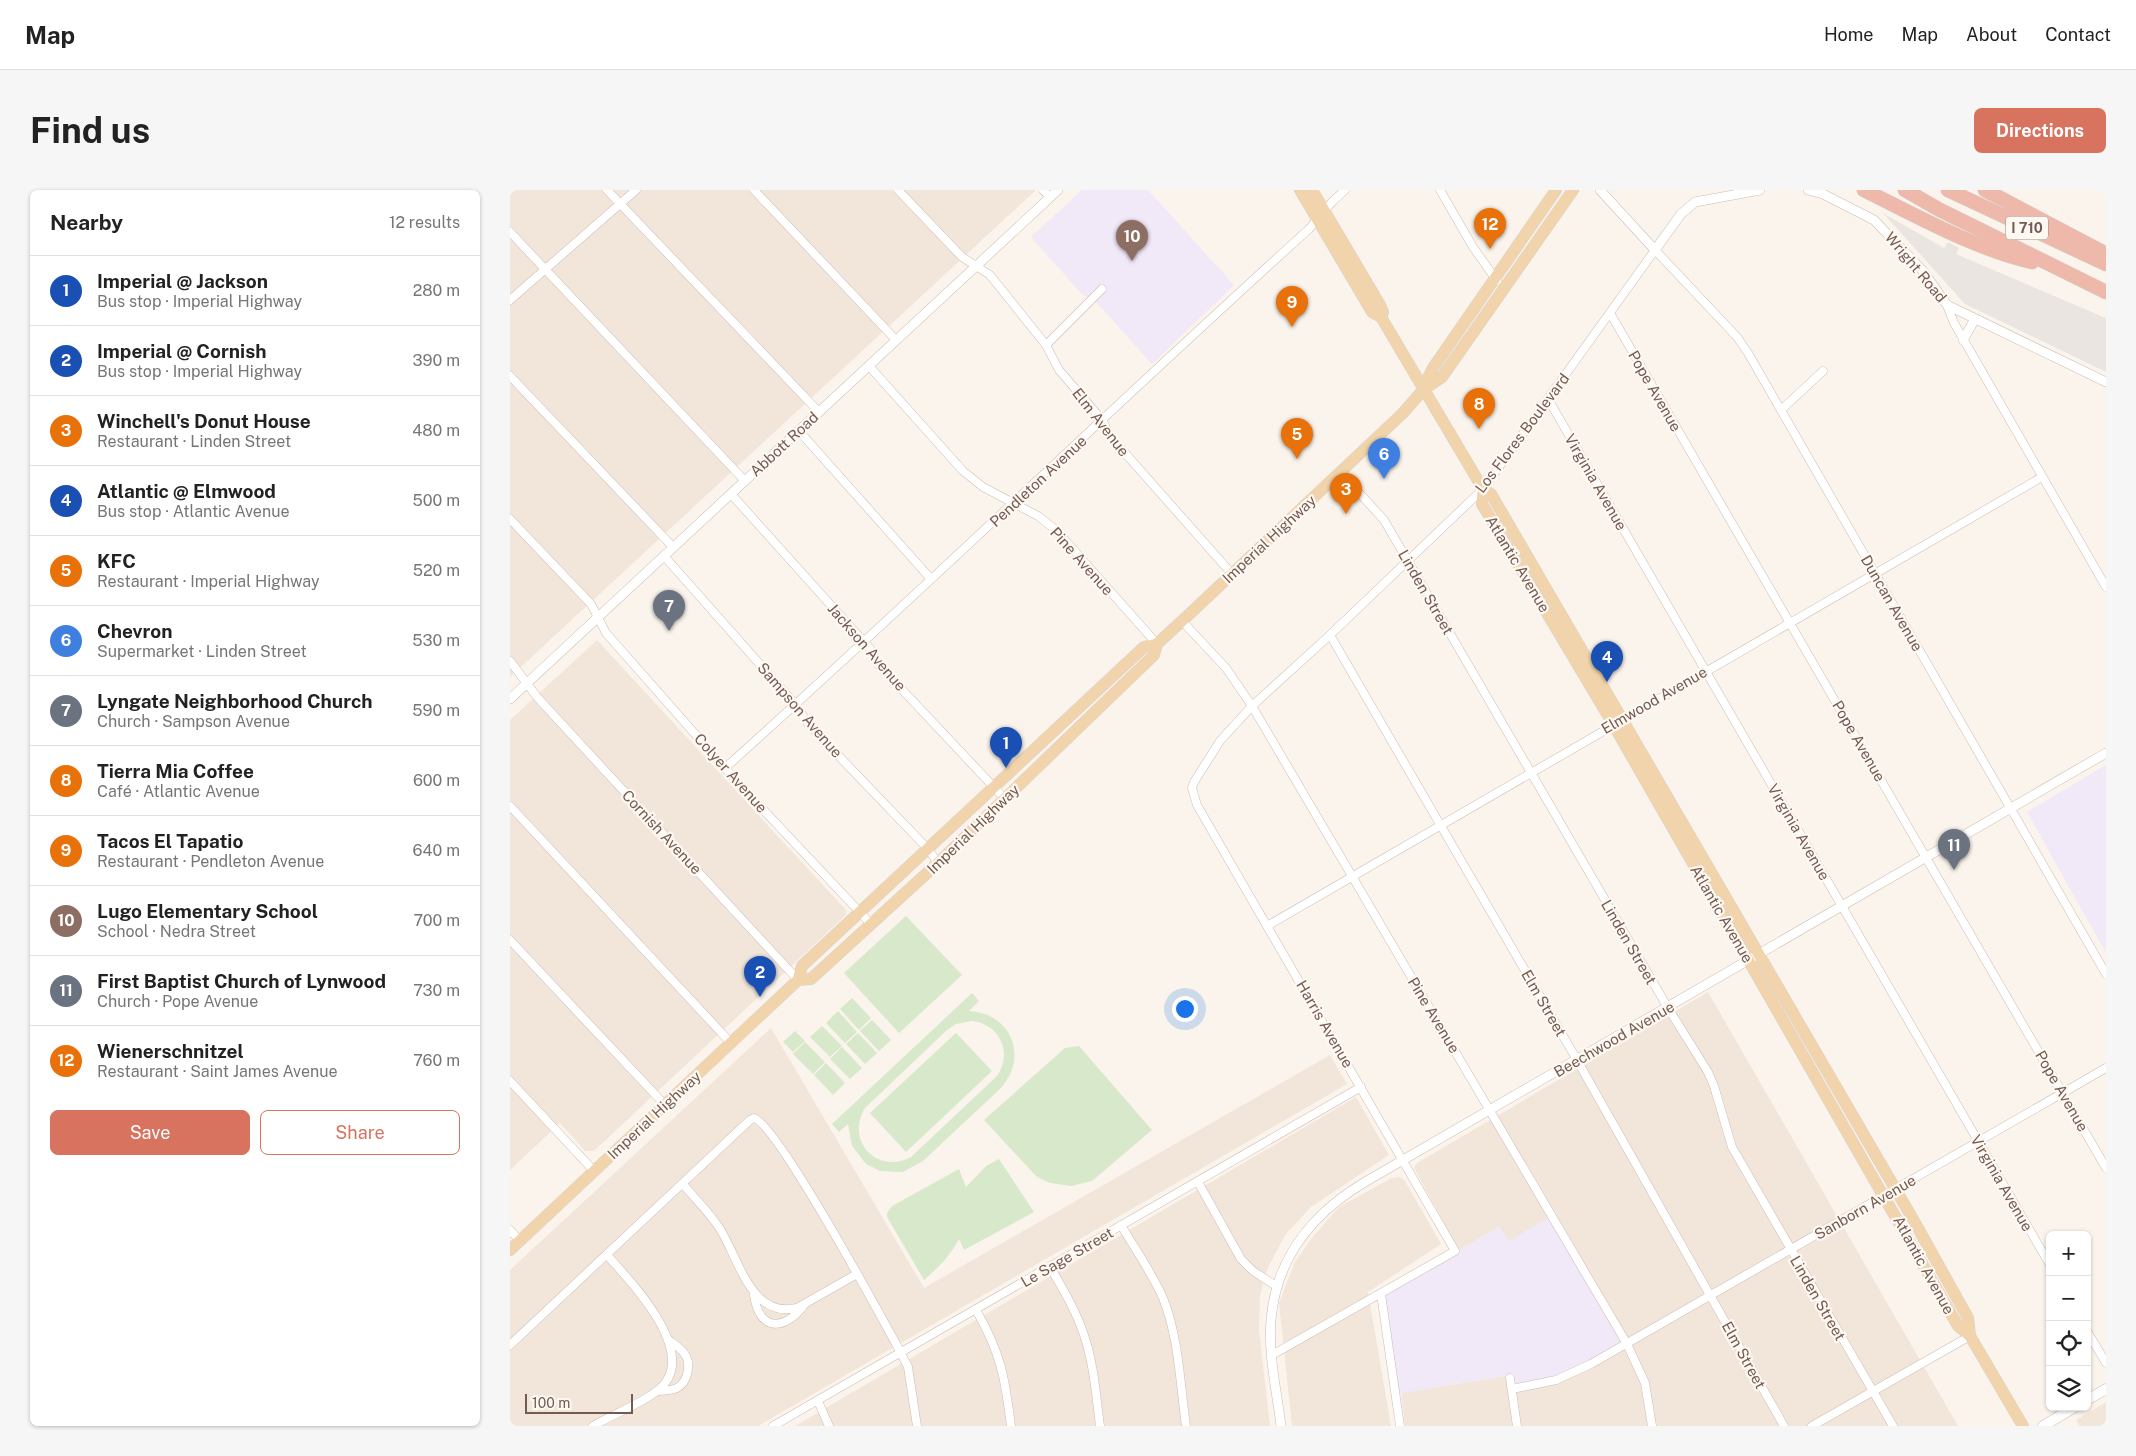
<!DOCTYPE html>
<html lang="en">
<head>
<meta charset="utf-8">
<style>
  :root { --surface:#fff; --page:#f6f6f6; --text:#222; --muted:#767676; --line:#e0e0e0; --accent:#d7735f }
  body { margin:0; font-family:"Public Sans",sans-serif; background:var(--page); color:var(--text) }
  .controls { position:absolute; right:15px; bottom:15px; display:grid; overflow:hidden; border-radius:8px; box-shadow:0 1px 4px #0004 }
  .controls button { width:45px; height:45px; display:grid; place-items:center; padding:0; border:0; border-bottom:1px solid var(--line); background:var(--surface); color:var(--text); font:25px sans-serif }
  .scale { position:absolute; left:15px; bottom:12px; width:108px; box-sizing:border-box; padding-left:5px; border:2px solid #745b51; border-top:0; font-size:14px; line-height:18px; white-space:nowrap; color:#745b51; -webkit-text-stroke:4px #fef8f2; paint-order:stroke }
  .you { position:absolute; left:674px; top:818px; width:18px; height:18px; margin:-12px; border:4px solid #fff; border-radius:50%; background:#1a73e8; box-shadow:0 0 0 8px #1a73e833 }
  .badge { display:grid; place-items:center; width:32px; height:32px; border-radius:50%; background:var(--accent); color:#fff; font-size:16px; font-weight:700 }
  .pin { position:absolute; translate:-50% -41px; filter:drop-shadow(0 1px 2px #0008) }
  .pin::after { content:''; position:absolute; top:26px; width:18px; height:15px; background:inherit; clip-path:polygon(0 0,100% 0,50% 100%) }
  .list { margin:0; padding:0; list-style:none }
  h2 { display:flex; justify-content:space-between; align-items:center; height:65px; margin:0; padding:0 20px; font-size:21px }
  h2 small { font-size:16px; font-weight:400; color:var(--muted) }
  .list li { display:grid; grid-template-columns:32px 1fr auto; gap:15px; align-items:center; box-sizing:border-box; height:70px; padding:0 20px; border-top:1px solid var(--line) }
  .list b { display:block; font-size:19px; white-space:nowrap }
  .list p { margin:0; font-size:16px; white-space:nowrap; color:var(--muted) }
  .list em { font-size:16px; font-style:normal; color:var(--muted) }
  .actions { display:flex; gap:10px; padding:15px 20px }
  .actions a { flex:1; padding:11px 0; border:1px solid var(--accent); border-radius:8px; text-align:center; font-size:18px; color:var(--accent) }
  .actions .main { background:var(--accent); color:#fff }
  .icon { flex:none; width:28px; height:28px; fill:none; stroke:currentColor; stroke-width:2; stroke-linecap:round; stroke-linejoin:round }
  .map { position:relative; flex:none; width:1596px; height:1236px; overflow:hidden; border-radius:8px }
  header { display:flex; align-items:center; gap:30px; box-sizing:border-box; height:70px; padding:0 25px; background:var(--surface); border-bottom:1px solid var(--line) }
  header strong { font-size:24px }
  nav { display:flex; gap:28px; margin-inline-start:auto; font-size:18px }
  .intro { display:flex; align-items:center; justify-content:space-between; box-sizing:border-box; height:120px; padding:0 30px }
  h1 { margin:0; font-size:35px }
  .button { padding:12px 22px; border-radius:8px; background:var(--accent); color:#fff; font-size:18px; font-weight:700 }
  main { display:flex; gap:30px; padding:0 30px }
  aside { flex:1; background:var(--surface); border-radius:8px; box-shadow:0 1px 4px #0004 }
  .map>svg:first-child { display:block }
  .residential { fill:#f2e6db }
  .industrial { fill:#ebe5e1 }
  .education { fill:#f1e8f8 }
  .green { fill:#d8e8cb; fill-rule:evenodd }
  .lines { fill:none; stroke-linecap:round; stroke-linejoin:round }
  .minor-casing { stroke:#ccbcb2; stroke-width:9 }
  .tertiary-casing { stroke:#ccbcb2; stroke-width:10 }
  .secondary-casing { stroke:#d1beb3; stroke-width:11 }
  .primary-casing { stroke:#d8d1ce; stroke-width:12 }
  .motorway-casing { stroke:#d8d1ce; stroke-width:15 }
  .minor { stroke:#fff; stroke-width:8 }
  .tertiary { stroke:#fff; stroke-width:9 }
  .secondary { stroke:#fff; stroke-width:10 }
  .primary { stroke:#f2d4ac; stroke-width:11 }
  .motorway { stroke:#eeb8aa; stroke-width:14 }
  .labels { text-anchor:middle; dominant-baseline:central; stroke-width:4.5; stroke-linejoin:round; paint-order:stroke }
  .shield { fill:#fef8f2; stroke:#9d8a81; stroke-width:1 }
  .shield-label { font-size:14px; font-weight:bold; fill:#745b51 }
  .street-label { font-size:15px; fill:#745b51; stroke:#fef8f2 }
</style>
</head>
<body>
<header>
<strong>Map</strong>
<nav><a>Home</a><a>Map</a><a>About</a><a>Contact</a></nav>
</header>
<div class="intro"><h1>Find us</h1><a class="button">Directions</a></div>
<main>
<aside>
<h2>Nearby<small>12 results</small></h2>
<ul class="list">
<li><span class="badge" style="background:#1a4fb4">1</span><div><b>Imperial @ Jackson</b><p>Bus stop · Imperial Highway</p></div><em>280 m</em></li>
<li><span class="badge" style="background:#1a4fb4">2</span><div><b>Imperial @ Cornish</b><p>Bus stop · Imperial Highway</p></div><em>390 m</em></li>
<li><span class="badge" style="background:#e8710a">3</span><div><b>Winchell's Donut House</b><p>Restaurant · Linden Street</p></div><em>480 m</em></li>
<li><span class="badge" style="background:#1a4fb4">4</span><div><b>Atlantic @ Elmwood</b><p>Bus stop · Atlantic Avenue</p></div><em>500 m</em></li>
<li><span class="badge" style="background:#e8710a">5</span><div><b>KFC</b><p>Restaurant · Imperial Highway</p></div><em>520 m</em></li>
<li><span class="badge" style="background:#3f7fe0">6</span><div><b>Chevron</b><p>Supermarket · Linden Street</p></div><em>530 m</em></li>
<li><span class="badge" style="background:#6b7280">7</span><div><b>Lyngate Neighborhood Church</b><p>Church · Sampson Avenue</p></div><em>590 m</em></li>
<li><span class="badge" style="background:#e8710a">8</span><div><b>Tierra Mia Coffee</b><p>Café · Atlantic Avenue</p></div><em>600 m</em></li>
<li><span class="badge" style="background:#e8710a">9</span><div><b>Tacos El Tapatio</b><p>Restaurant · Pendleton Avenue</p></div><em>640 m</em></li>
<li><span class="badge" style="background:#8d6e63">10</span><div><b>Lugo Elementary School</b><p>School · Nedra Street</p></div><em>700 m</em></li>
<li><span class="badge" style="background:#6b7280">11</span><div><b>First Baptist Church of Lynwood</b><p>Church · Pope Avenue</p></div><em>730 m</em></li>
<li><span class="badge" style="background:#e8710a">12</span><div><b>Wienerschnitzel</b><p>Restaurant · Saint James Avenue</p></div><em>760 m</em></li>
</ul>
<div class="actions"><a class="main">Save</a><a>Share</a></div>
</aside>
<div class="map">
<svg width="1596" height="1236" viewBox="0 0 1596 1236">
  <rect width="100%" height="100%" fill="#fbf4ec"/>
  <g class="residential">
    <polygon points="0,0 526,0 0,487"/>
    <polygon points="87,450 336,720 336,725 84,961 75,961 50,933 0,980 0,530"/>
    <polygon points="1198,802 1448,1236 895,1236 891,1203 1001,1185 999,1051 989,1037 949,1060 904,978 907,973"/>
    <polygon points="261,838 414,1098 820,865 837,894 248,1236 0,1236 0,1080"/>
    <polygon points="846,907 879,965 801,1017 775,1045 758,1078 750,1105 749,1140 760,1236 285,1236"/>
    <polygon points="890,987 895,991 931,1054 858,1102 881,1236 782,1236 769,1113 785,1072 801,1049 829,1017 882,988"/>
    <polygon points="1596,1212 1596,1236 1570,1236 1566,1230"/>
  </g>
  <polygon class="industrial" points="1373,23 1434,58 1438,52 1449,58 1446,64 1596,128 1596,182 1455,114"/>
  <g class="education">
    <polygon points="572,0 638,0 724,95 642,174 589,115 571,103 521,47"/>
    <polygon points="1596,575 1596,763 1517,622"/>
    <polygon points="1041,1026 1116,1154 1065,1182 1003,1198 1000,1185 887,1204 872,1105 989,1037 999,1051"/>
  </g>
  <g class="green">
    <polygon points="396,726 452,785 389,843 334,783"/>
    <path d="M462 803 469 811 459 821C501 823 519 866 491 898L413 971 393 982 370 981 356 974 342 956 338 934 329 942 322 934ZM462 831C490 834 503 863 487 886L401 967C367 985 335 951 355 918L437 840 446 834Z"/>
    <polygon points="342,808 361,828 349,840 330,819"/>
    <polygon points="328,821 347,842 335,853 316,833"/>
    <polygon points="362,830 381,850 369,861 350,841"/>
    <polygon points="312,836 332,856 320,867 300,847"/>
    <polygon points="285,841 295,851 283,862 273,852"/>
    <polygon points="348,843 367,863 355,874 336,854"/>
    <polygon points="446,843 482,881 396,962 360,923"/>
    <polygon points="295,852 315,872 303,884 283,864"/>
    <polygon points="569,856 642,940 582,991 561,996 540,993 527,987 474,930 555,858"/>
    <polygon points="332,857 352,878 340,889 320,869"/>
    <polygon points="316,873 335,893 323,905 304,885"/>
    <path d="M489 969 524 1022 454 1060 449 1049C440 1066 429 1077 414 1090L377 1027V1023L382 1016 449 979 456 997 476 976Z"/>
  </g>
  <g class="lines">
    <g class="minor-casing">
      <g id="minor">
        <polyline points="97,0 309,222"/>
        <polyline points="244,0 386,150"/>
        <polyline points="388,0 452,67 480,85 536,155 549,180 593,231 599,245 722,384"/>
        <polyline points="533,0 540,7"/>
        <polyline points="930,0 963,57 987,91"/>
        <polyline points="0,42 235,291"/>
        <polyline points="0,110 126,0"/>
        <polyline points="1437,115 1444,133 1596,397"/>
        <polyline points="1100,123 1596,978"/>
        <polyline points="536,155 592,99"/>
        <polyline points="359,176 453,281 473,297 528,326 546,340 647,454"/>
        <polyline points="0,186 163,357"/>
        <polyline points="1038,209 1540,1075"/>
        <polyline points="1271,220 1313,181"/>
        <polyline points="289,241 421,389"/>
        <polyline points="830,282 874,330 1158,818 1198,882 1204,896 1222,957 1383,1236"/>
        <polyline points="221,304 363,462 368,474 495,609"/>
        <polyline points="0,329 81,414 96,443 230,595 361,734"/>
        <polyline points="154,366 286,515 299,535 418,659 428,673"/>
        <polyline points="672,431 716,478 742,516 1117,1154 1135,1193 1142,1236"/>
        <polyline points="820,445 1067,870 1274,1236"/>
        <polyline points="0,471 27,507 288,790"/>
        <path d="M216 577C413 401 603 216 799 39L822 12 835 0"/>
        <polyline points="0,616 221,853"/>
        <polyline points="757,736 1532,287"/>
        <polyline points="0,750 155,915"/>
        <polyline points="0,891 84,981"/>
        <polyline points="688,992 731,1069 743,1081 766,1096"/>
        <path d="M173 994C185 1009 200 1023 210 1039 229 1069 241 1129 287 1118L347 1084"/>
        <path d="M611 1035C625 1059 642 1083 653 1108 669 1148 670 1194 676 1236"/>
        <polyline points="0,1040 10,1051"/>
        <path d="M540 1077C553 1099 566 1121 574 1145 584 1174 586 1206 590 1236"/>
        <polyline points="871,1104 890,1236"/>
        <path d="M244 1105C249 1141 274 1142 294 1115"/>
        <path d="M466 1120C491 1163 495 1188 501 1236"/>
        <polyline points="1577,1141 1596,1173"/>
        <path d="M0 1155 240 930 244 928C267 934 373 1130 391 1163L398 1177 407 1236"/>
        <polyline points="762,1165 945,1061 687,615 682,598 684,592 710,551 742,516 820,445 973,299 1145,60 1227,147 1238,163 1596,784"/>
        <polyline points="1000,1188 1007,1236"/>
        <polyline points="1002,1199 1046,1190 1081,1174 1596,878"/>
        <path d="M148 1201C154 1200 161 1201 167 1198 178 1192 182 1173 174 1163 170 1158 164 1154 159 1150"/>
        <polyline points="308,1211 319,1236"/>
        <path d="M83 1236C102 1225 130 1214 147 1201 193 1166 122 1093 97 1065"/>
        <polyline points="263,1236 851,897"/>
        <polyline points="1302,1236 1460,1146"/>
      </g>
    </g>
    <g class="tertiary-casing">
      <g id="tertiary">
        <polyline points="1090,0 1145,60 1171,24 1185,12 1250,0"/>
        <polyline points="1298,0 1313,4 1364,30 1413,81 1437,115 1596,192"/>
        <polyline points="1453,150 1465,129"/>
        <polyline points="0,509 548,0"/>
        <path d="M771 1236C767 1202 758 1165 761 1130 766 1068 803 1023 855 992L1596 563"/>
      </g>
    </g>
    <g class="secondary-casing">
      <g id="secondary">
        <polyline points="1577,1210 1596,1199"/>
        <polyline points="1533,1236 1565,1217"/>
      </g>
    </g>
    <g class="primary-casing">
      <g id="primary">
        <polyline points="790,0 862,122 871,127 973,299 981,304 1404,1031 1458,1128 1460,1146"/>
        <polyline points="802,0 870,115 873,122 871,127"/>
        <polyline points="913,198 923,178 1046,0"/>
        <polyline points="973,299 972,314 1103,534 1448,1136 1460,1146 1513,1236"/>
        <polyline points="288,790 301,789 428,673 644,465 647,454"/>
        <polyline points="0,1060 288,790 292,776 634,457 647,454 672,431 893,223 913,200 932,187 1063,0"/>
      </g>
    </g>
    <g class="motorway-casing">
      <g id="motorway">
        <path d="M1354 0C1407 26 1463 58 1522 72"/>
        <polyline points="1395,0 1430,20 1596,102"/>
        <polyline points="1438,0 1596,74"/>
        <polyline points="1475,0 1596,64"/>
      </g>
    </g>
    <use href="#minor" class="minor"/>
    <use href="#tertiary" class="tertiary"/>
    <use href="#secondary" class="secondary"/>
    <use href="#primary" class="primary"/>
    <use href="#motorway" class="motorway"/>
  </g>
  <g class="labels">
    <rect class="shield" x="1496" y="26.5" width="42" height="23" rx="4"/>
    <g class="shield-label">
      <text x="1517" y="38">I 710</text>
    </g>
    <g class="street-label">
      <text transform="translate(1406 77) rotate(50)">Wright Road</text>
      <text transform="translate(1145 201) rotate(60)">Pope Avenue</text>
      <text transform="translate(591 232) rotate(52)">Elm Avenue</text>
      <text transform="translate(1012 243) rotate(-53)">Los Flores Boulevard</text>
      <text transform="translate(274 254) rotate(-43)">Abbott Road</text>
      <text transform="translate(528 291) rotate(-43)">Pendleton Avenue</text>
      <text transform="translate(1086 292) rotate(60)">Virginia Avenue</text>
      <text transform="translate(759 349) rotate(-43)">Imperial Highway</text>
      <text transform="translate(572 371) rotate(48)">Pine Avenue</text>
      <text transform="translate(1008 374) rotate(59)">Atlantic Avenue</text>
      <text transform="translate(916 402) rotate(60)">Linden Street</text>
      <text transform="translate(1382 413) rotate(60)">Duncan Avenue</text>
      <text transform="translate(357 457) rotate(49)">Jackson Avenue</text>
      <text transform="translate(1144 510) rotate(-30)">Elmwood Avenue</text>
      <text transform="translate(290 520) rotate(49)">Sampson Avenue</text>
      <text transform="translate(1349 551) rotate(60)">Pope Avenue</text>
      <text transform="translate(221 583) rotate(48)">Colyer Avenue</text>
      <text transform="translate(463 639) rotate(-44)">Imperial Highway</text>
      <text transform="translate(152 642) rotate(47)">Cornish Avenue</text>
      <text transform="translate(1289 642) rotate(60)">Virginia Avenue</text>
      <text transform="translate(1212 724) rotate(60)">Atlantic Avenue</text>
      <text transform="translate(1119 752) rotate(60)">Linden Street</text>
      <text transform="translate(1034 813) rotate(60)">Elm Street</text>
      <text transform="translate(924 825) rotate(59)">Pine Avenue</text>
      <text transform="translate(815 834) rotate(60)">Harris Avenue</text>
      <text transform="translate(1104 849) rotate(-30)">Beechwood Avenue</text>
      <text transform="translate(1552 901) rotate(60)">Pope Avenue</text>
      <text transform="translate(144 925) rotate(-43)">Imperial Highway</text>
      <text transform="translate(1492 993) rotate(60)">Virginia Avenue</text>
      <text transform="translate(1355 1017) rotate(-30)">Sanborn Avenue</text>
      <text transform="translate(557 1067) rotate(-30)">Le Sage Street</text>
      <text transform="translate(1414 1075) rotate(61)">Atlantic Avenue</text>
      <text transform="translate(1308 1108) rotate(60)">Linden Street</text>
      <text transform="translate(1234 1165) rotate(61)">Elm Street</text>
    </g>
  </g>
</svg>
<div class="controls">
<button>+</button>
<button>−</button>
<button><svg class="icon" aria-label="locate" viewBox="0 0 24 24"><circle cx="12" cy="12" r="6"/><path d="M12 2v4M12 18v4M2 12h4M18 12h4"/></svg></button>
<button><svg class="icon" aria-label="layers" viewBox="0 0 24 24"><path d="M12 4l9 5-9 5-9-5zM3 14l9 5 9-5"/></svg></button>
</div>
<div class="scale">100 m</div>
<div class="you"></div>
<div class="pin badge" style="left:496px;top:578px;background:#1a4fb4">1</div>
<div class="pin badge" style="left:250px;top:807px;background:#1a4fb4">2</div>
<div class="pin badge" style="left:836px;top:324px;background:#e8710a">3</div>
<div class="pin badge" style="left:1097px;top:492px;background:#1a4fb4">4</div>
<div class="pin badge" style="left:787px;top:269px;background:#e8710a">5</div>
<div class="pin badge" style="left:874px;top:289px;background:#3f7fe0">6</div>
<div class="pin badge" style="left:159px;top:441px;background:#6b7280">7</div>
<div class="pin badge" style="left:969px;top:239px;background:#e8710a">8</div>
<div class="pin badge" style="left:782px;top:137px;background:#e8710a">9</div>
<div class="pin badge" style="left:622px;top:71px;background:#8d6e63">10</div>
<div class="pin badge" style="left:1444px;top:680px;background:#6b7280">11</div>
<div class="pin badge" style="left:980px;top:59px;background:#e8710a">12</div>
</div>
</main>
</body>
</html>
